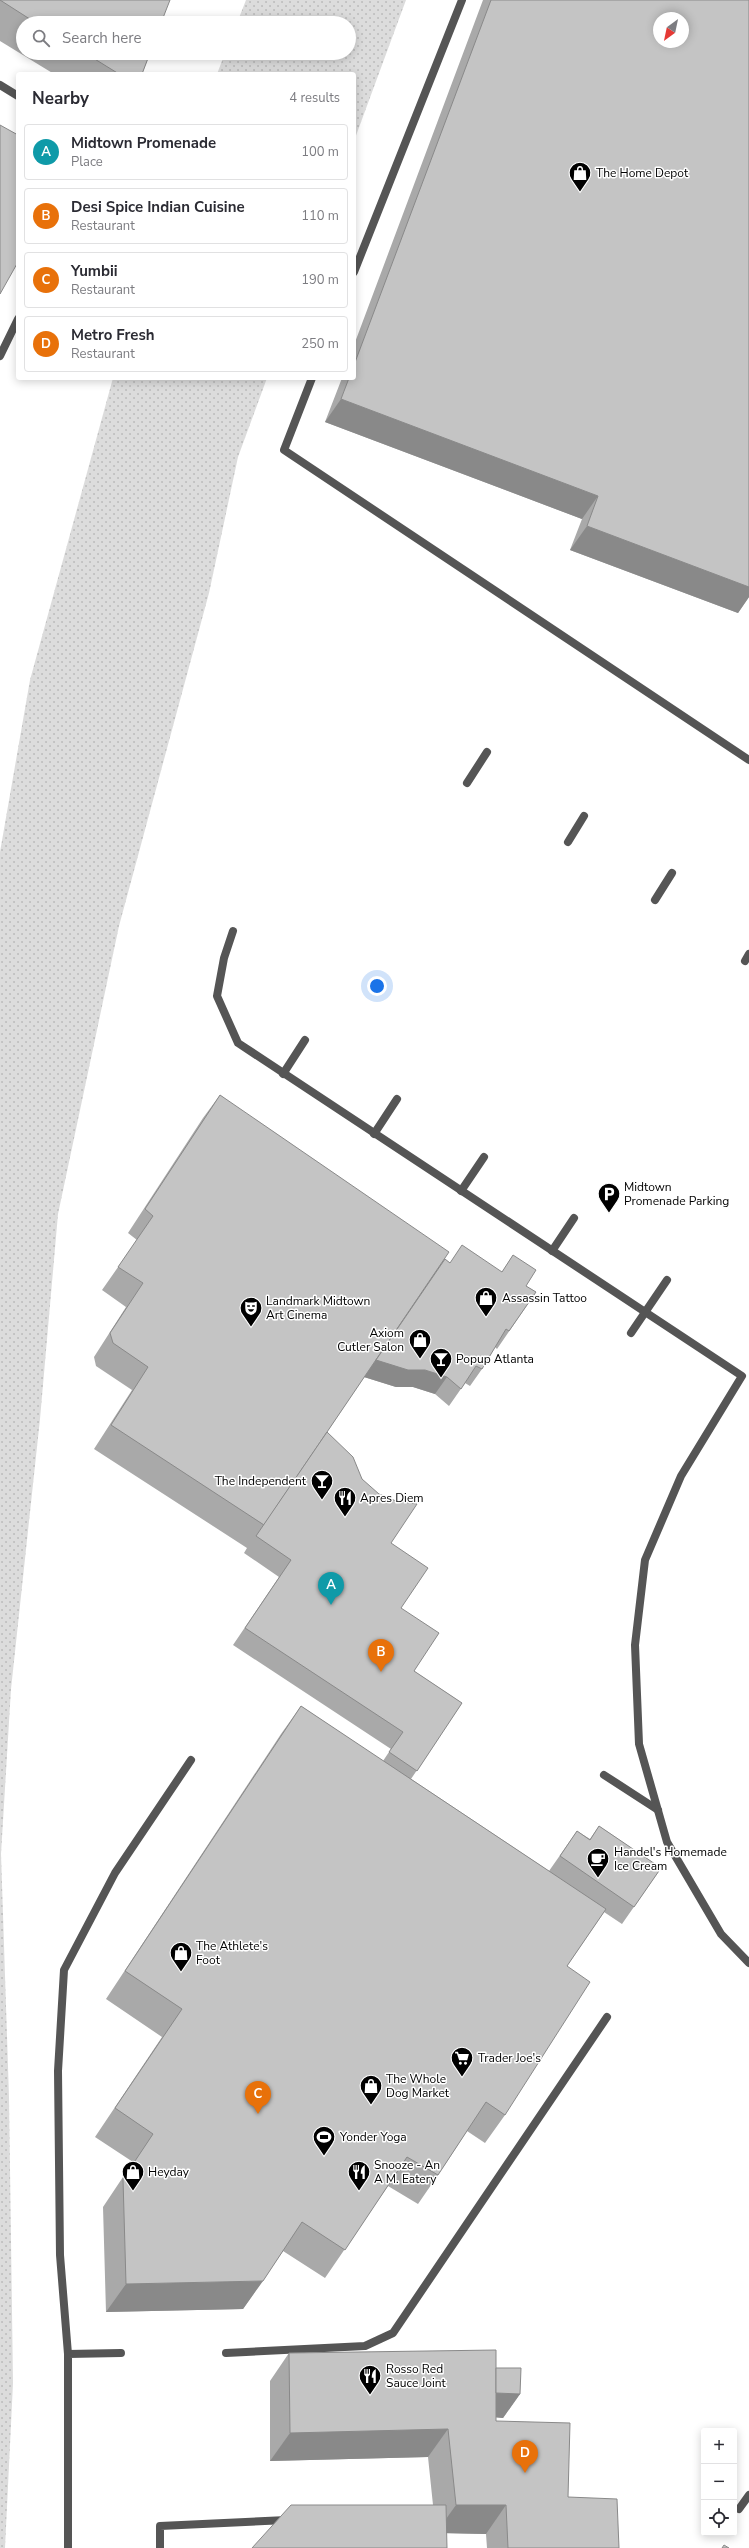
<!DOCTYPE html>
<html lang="en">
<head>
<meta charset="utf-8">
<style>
  :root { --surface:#fff; --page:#f7f7f7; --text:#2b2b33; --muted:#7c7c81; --line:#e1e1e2; --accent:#111827 }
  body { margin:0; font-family:"Nunito Sans",sans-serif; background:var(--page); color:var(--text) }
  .controls { position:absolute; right:12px; bottom:12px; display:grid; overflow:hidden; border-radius:4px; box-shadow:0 2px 10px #0003 }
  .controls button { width:36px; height:36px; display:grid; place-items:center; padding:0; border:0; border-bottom:1px solid var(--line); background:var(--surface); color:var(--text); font:20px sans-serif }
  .compass { position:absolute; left:653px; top:12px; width:36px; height:36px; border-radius:50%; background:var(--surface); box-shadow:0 2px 10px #0003; rotate:213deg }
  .you { position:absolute; left:377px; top:986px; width:14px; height:14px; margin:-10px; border:3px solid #fff; border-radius:50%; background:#1a73e8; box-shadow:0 0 0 6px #1a73e833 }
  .badge { display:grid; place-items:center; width:26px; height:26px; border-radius:50%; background:var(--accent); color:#fff; font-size:13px; font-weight:700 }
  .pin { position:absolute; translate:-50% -33px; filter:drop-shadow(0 1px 2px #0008) }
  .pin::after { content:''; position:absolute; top:21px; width:14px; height:12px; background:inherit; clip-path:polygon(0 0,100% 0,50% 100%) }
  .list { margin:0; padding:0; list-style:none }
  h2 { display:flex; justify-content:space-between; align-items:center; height:52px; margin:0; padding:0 16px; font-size:17px }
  h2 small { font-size:13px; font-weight:400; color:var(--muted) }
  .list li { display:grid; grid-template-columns:26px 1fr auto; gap:12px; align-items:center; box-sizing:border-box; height:56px; margin:0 8px 8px; padding:0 8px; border:1px solid var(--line); border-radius:4px }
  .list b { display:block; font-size:15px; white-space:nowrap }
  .list p { margin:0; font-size:13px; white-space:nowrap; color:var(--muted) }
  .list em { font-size:13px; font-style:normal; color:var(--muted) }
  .icon { flex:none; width:22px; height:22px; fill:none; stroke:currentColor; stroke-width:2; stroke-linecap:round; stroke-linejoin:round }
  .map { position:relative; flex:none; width:749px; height:2548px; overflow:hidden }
  .search { position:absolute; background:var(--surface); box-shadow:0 2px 10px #0003; left:16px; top:16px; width:340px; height:44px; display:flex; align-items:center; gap:10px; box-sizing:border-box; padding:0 14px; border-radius:22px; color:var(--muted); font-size:15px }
  .panel { position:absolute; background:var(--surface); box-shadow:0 2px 10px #0003; left:16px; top:72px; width:340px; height:308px; border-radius:4px }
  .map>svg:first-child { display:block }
  .park { fill:url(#park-dots) }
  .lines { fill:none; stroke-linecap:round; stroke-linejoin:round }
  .service { stroke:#555; stroke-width:8 }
  .minor { stroke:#555; stroke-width:8 }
  .wall { fill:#a9a9a9 }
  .shaded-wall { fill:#898989 }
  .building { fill:#c4c4c4; stroke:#898989; fill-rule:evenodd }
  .labels { text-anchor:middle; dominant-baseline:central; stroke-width:3; stroke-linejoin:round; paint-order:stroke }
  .poi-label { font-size:12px; fill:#000; stroke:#fff; text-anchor:start }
</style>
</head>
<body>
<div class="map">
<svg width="749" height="2548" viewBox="0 0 749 2548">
  <defs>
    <pattern id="park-dots" width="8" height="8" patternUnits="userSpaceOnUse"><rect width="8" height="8" fill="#dcdcdc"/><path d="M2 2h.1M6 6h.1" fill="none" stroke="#bbb" stroke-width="1.8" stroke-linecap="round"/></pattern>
  </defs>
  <rect width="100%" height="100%" fill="#fff"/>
  <g class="park">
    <polygon points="246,0 406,0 354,141 354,74 217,74 225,53 349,53 349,23 237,23"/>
    <polygon points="113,378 267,378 238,457 209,593 119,926 58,1214 40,1419 11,1689 1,1854 9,2097 13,2383 5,2548 0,2548 0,852 30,680"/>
  </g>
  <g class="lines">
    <g class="service">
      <polyline points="354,272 462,0"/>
      <polyline points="0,356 18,319"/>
      <polyline points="312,378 284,450 749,760"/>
      <polyline points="467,783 487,752"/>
      <polyline points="568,842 584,816"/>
      <polyline points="655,900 672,873"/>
      <polyline points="233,931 224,958 217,996 238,1043 742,1376 681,1476 645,1560 635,1645 639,1744 667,1842 721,1934 749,1963"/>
      <polyline points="745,961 749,954"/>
      <polyline points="283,1074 305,1040"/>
      <polyline points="374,1134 397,1099"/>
      <polyline points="461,1191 484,1157"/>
      <polyline points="552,1251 574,1218"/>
      <polyline points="631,1333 667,1280"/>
      <polyline points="604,1775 658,1810"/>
      <polyline points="226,2353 365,2346 393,2333 607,2017"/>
      <polyline points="68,2354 60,2255 58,2071 64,1970 115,1873 191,1760"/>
      <polyline points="739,2509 749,2495"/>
      <polyline points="68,2548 68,2354 121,2353"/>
      <polyline points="160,2548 160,2526 287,2520"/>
    </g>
    <polyline class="minor" points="0,85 18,96"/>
  </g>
  <g class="wall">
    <polygon points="0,0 161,23 23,23 23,53 150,53 142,74 54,74 0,41"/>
    <polygon points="483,0 749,0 749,597 738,613 570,550 582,519 325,422 342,378 354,378 354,345"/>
    <polygon points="220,1095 450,1263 502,1272 513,1255 526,1286 536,1292 497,1349 495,1347 482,1369 470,1386 465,1383 449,1406 435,1394 413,1387 396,1387 364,1377 327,1432 362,1479 391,1543 401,1608 414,1671 462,1703 411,1779 549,1871 577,1831 590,1839 599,1826 661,1868 622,1924 604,1912 567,1966 505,2115 485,2143 467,2131 438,2175 418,2204 388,2186 325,2278 283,2251 243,2309 106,2312 103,2207 133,2162 95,2137 162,2037 106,1999 281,1734 301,1706 383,1761 391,1749 233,1645 279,1577 244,1553 247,1548 94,1449 132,1390 96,1366 94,1357 126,1307 102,1290 137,1240 128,1233 203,1118"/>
    <polygon points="289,2353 496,2368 520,2394 503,2418 496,2417 496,2421 568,2497 619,2548 487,2548 486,2534 447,2533 433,2505 428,2457 270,2461 270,2381"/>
  </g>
  <g class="shaded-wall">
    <polygon points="341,399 598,496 582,519 325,422"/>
    <polygon points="587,526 749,587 749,597 738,613 570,550"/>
    <polygon points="376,1360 425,1370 447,1377 435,1394 413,1387 396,1387 364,1377"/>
    <polygon points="263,2281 243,2309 106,2312 126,2284"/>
    <polygon points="495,2393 520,2394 503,2418 478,2416"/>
    <polygon points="448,2429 428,2457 270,2461 290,2433"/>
    <polygon points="456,2505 506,2505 486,2534 436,2533"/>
  </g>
  <g class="building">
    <polygon points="0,0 170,0 161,23 36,23"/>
    <path d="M491 0H749V587L587 526 598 496 341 399 349 378H354V365ZM659 18H683V42H659Z"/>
    <polygon points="85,53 150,53 142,74 119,74"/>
    <polygon points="0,125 18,135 18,262 0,294"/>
    <polygon points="220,1095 449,1252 264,1525 111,1425 148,1367 113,1343 110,1333 143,1283 118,1267 153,1216 145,1209"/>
    <polygon points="462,1245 502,1272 513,1255 536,1270 526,1286 536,1292 509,1331 506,1329 482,1369 476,1366 461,1389 447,1377 425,1370 408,1370 376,1360 445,1259 450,1263"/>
    <polygon points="327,1432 353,1457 362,1479 379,1494 396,1501 417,1504 391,1543 428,1568 401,1608 439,1633 414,1671 462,1703 417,1771 389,1752 403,1732 245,1628 291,1560 256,1536"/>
    <polygon points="301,1706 606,1909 567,1966 590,1982 505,2115 486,2102 438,2175 407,2157 345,2250 302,2222 263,2281 126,2284 123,2179 153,2134 115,2108 182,2009 125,1971"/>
    <polygon points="599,1826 661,1868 634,1907 560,1856 577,1831 590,1840"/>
    <polygon points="496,2350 496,2421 570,2423 568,2497 617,2499 619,2548 508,2548 506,2505 456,2505 448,2429 290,2433 289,2353"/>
    <polygon points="496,2368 521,2368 520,2394 496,2393"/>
    <polygon points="291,2505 446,2505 447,2548 252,2548"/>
    <polygon points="724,2545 729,2548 722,2548"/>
  </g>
  <defs>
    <g id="shop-pin" transform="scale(1.15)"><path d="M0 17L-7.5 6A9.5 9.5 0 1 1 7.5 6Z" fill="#000" stroke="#fff"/><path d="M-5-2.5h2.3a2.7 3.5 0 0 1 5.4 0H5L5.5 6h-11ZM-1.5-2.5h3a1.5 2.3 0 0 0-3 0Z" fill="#fff"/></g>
    <g id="parking-pin" transform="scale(1.15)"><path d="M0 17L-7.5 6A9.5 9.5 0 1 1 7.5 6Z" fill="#000" stroke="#fff"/><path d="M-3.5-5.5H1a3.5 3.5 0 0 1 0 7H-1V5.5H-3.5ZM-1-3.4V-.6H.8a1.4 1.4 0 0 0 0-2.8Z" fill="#fff"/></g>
    <g id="theatre-pin" transform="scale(1.15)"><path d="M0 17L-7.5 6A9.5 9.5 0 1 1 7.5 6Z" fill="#000" stroke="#fff"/><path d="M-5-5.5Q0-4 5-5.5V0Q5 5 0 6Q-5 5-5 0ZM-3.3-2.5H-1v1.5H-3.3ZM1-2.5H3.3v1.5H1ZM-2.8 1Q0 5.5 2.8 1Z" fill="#fff"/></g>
    <g id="bar-pin" transform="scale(1.15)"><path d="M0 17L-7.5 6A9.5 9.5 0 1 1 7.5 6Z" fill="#000" stroke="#fff"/><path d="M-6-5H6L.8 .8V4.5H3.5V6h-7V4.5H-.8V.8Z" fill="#fff"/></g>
    <g id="restaurant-pin" transform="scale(1.15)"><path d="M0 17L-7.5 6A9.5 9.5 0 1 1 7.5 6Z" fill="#000" stroke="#fff"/><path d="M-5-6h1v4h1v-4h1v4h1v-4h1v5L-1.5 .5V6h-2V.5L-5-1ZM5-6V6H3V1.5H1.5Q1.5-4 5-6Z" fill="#fff"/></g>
    <g id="cafe-pin" transform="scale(1.15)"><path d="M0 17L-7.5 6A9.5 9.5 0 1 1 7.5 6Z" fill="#000" stroke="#fff"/><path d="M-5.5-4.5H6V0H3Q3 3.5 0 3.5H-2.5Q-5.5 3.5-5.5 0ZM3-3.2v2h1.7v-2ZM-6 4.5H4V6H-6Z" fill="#fff"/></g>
    <g id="supermarket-pin" transform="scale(1.15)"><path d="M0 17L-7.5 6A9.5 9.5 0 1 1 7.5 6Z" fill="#000" stroke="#fff"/><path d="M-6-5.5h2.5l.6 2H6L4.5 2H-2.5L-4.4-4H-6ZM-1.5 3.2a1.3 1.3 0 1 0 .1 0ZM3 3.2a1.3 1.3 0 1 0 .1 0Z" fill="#fff"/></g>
    <g id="stadium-pin" transform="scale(1.15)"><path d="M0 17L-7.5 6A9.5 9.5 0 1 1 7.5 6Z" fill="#000" stroke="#fff"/><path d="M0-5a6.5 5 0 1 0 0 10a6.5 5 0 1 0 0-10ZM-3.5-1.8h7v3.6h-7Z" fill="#fff"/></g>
  </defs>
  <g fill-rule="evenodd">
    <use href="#shop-pin" x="580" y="173"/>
    <use href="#parking-pin" x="609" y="1194"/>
    <use href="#shop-pin" x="486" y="1298"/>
    <use href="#theatre-pin" x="251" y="1308"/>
    <use href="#shop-pin" x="420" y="1340"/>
    <use href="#bar-pin" x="441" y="1359"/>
    <use href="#bar-pin" x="322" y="1481"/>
    <use href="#restaurant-pin" x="345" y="1498"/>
    <use href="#cafe-pin" x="598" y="1859"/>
    <use href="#shop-pin" x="181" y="1953"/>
    <use href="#supermarket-pin" x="462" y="2058"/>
    <use href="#shop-pin" x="371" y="2086"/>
    <use href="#stadium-pin" x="324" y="2137"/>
    <use href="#shop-pin" x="133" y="2172"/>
    <use href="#restaurant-pin" x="359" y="2172"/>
    <use href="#restaurant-pin" x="370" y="2376"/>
  </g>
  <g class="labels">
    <g class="poi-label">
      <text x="596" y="173">The Home Depot</text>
      <text x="624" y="1187">Midtown<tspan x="624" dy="14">Promenade Parking</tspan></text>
      <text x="502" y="1298">Assassin Tattoo</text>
      <text x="266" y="1301">Landmark Midtown<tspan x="266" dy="14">Art Cinema</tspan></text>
      <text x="404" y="1333" text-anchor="end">Axiom<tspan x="404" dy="14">Cutler Salon</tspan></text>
      <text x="456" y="1359">Popup Atlanta</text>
      <text x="306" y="1481" text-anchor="end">The Independent</text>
      <text x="360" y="1498">Apres Diem</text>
      <text x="614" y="1852">Handel's Homemade<tspan x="614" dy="14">Ice Cream</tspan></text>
      <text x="196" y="1946">The Athlete's<tspan x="196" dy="14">Foot</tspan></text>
      <text x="478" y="2058">Trader Joe's</text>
      <text x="386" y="2079">The Whole<tspan x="386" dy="14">Dog Market</tspan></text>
      <text x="340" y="2137">Yonder Yoga</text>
      <text x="374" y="2165">Snooze - An<tspan x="374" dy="14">A M. Eatery</tspan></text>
      <text x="148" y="2172">Heyday</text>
      <text x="386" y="2369">Rosso Red<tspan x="386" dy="14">Sauce Joint</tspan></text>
    </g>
  </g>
</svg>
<div class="controls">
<button>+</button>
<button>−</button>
<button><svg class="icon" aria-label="locate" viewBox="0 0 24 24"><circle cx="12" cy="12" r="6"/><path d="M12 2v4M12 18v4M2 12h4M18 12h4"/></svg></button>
</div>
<svg class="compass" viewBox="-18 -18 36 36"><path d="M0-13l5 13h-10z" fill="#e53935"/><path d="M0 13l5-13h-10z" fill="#7c7c81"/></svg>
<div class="you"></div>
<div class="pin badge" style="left:331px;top:1605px;background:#0f9aa8">A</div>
<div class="pin badge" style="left:381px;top:1672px;background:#e8710a">B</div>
<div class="pin badge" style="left:258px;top:2114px;background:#e8710a">C</div>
<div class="pin badge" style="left:525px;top:2473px;background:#e8710a">D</div>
<div class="search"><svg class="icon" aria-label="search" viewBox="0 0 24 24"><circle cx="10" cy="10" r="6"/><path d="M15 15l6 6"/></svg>Search here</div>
<section class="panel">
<h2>Nearby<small>4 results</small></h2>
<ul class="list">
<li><span class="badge" style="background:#0f9aa8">A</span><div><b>Midtown Promenade</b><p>Place</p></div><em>100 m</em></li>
<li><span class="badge" style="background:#e8710a">B</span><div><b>Desi Spice Indian Cuisine</b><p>Restaurant</p></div><em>110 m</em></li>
<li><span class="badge" style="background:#e8710a">C</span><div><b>Yumbii</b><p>Restaurant</p></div><em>190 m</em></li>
<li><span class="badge" style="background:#e8710a">D</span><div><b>Metro Fresh</b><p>Restaurant</p></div><em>250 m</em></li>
</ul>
</section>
</div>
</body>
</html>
